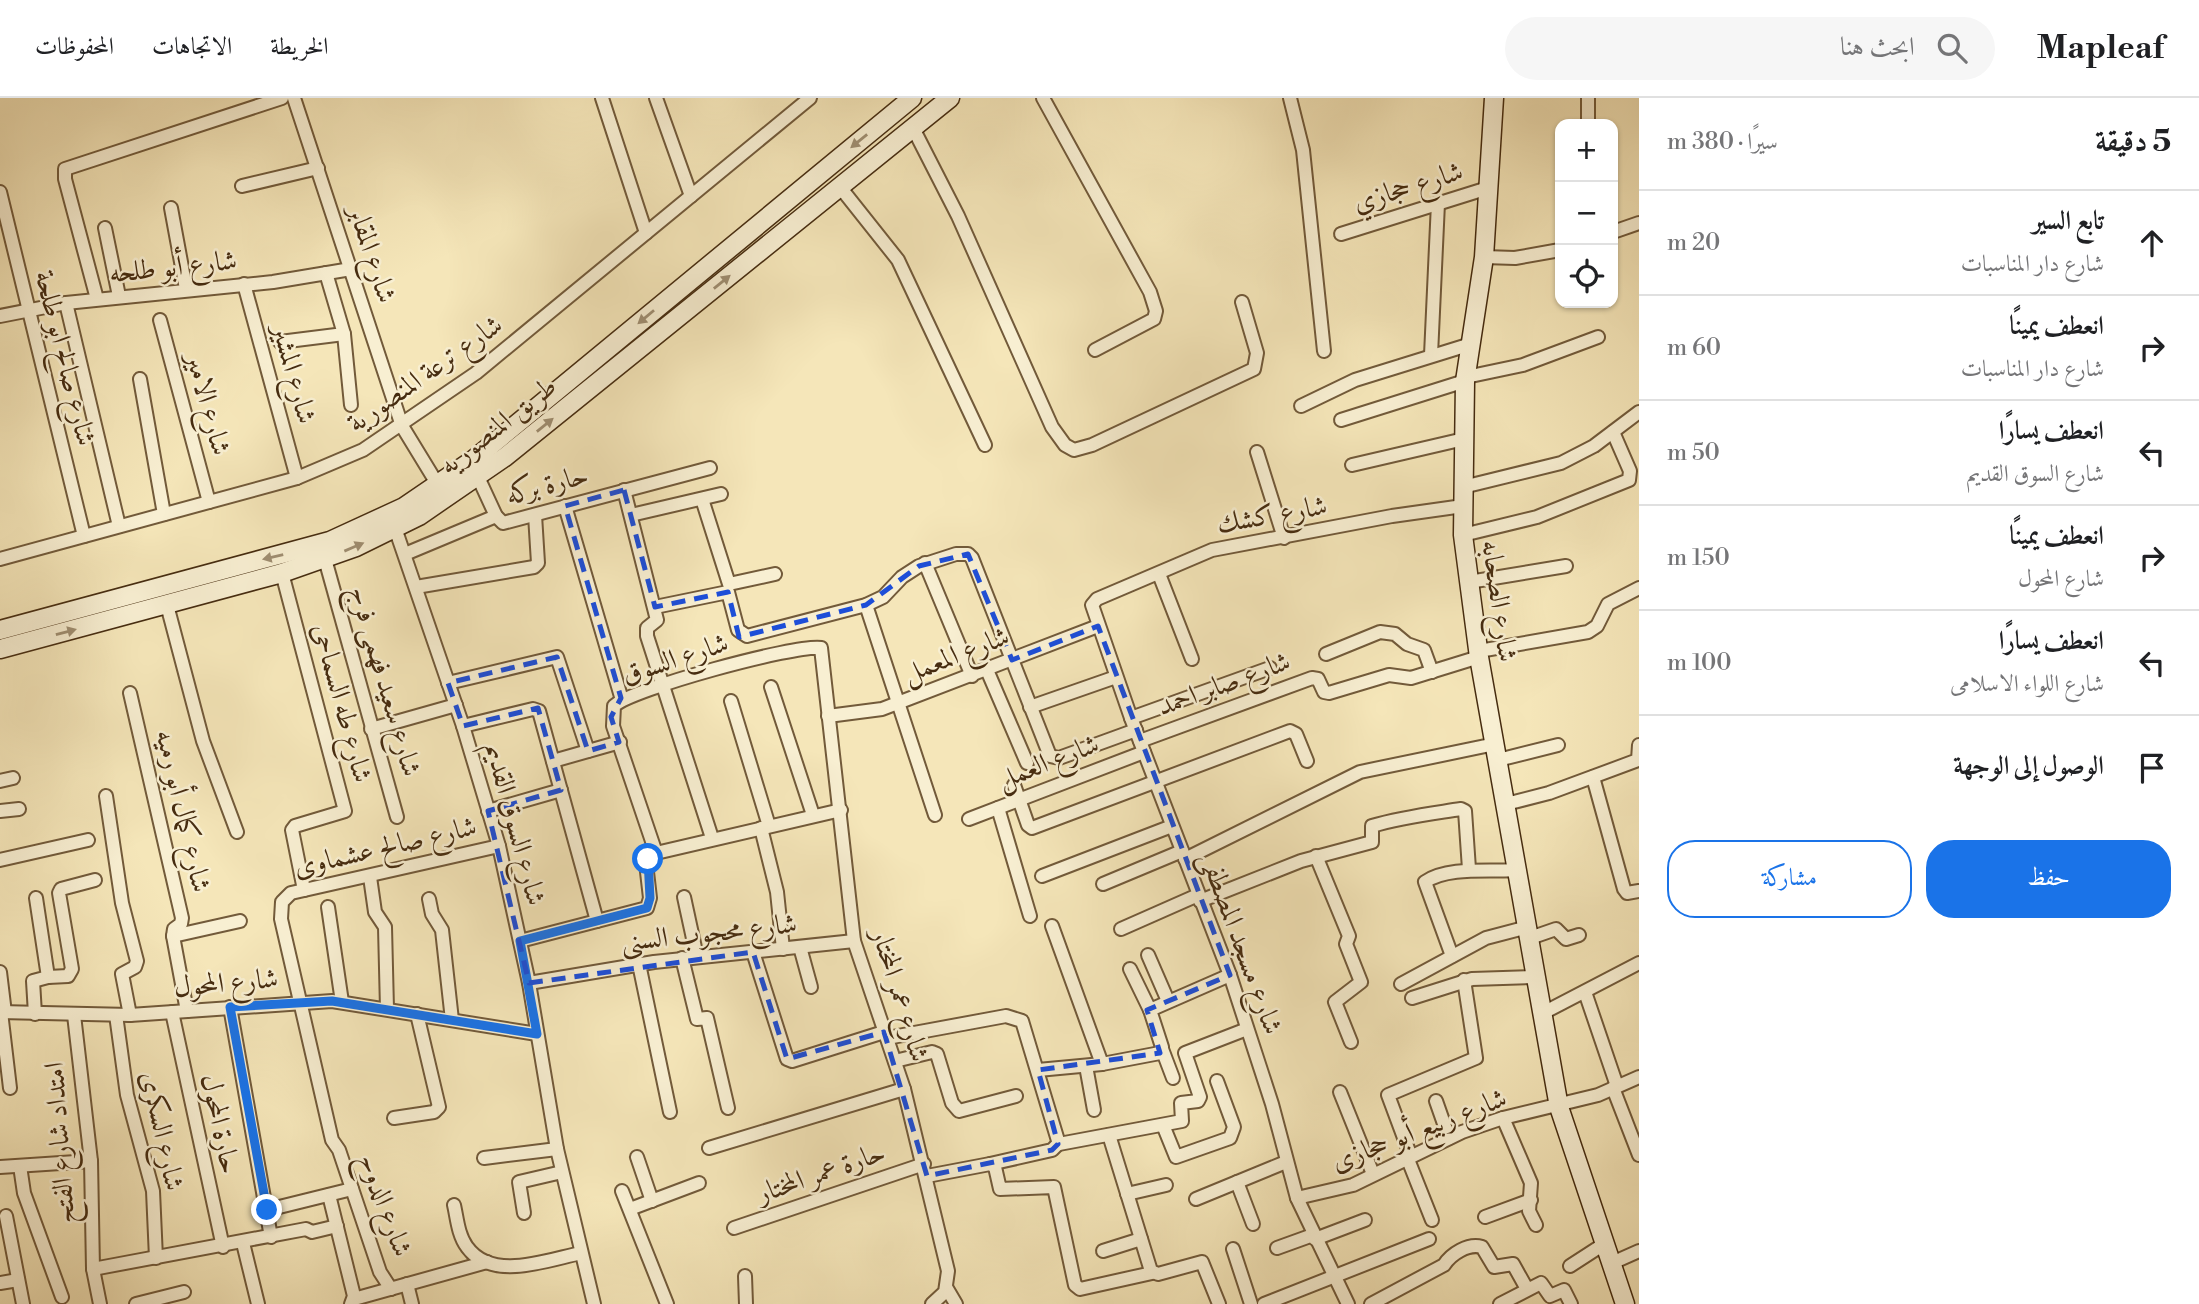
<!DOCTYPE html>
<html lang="ar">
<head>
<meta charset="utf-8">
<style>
  :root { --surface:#fff; --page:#f6f6f6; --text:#202124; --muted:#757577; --line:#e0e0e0; --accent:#1a73e8 }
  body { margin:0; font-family:"Libre Bodoni",Amiri,serif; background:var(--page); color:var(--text); direction:rtl }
  .controls { position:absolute; right:21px; top:21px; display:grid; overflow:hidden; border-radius:14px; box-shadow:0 2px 5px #0004 }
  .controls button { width:63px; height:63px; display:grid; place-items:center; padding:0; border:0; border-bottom:2px solid var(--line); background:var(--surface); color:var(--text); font:35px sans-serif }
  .stop { position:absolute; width:21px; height:21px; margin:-16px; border:5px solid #1a73e8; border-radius:50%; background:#fff }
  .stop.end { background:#1a73e8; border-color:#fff; box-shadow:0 2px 7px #0008 }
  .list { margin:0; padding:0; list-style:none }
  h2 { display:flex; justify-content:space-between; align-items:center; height:91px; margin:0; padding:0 28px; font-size:30px }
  h2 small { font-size:23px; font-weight:400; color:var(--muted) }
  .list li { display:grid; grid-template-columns:46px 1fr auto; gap:21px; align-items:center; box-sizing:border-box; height:105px; padding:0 28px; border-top:2px solid var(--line) }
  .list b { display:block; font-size:26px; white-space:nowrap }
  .list p { margin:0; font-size:23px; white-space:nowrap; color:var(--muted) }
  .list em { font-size:23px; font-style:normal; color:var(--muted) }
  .actions { display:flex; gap:14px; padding:21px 28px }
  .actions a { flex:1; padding:16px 0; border:2px solid var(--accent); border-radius:28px; text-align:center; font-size:24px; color:var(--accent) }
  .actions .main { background:var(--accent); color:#fff }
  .icon { flex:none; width:38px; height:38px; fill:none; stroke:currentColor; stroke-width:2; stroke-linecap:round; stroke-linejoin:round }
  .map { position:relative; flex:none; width:1639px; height:1206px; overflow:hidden; direction:ltr }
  header { display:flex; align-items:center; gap:42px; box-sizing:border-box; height:98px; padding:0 35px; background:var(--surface); border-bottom:2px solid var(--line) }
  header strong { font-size:33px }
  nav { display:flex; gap:38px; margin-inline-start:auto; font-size:24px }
  .search { width:490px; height:63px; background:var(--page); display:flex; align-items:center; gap:18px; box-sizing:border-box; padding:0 24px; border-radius:38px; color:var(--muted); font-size:26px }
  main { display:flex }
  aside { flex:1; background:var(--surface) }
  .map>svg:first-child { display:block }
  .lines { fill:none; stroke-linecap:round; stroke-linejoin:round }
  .street-casing { stroke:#725a3a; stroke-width:16 }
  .secondary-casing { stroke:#462c10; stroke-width:21 }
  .street { stroke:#f8efd2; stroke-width:12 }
  .secondary { stroke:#f8efd2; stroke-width:18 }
  .oneway { fill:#9f8e71 }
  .route { stroke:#1a73e8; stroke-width:9 }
  .marked { fill:none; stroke:#1d4ed8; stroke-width:5; stroke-dasharray:14 9; stroke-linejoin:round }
  .labels { text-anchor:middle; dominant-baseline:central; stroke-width:5; stroke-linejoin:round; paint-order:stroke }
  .street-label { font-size:28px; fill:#462c10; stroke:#f8efd2 }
</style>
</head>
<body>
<header>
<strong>Mapleaf</strong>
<div class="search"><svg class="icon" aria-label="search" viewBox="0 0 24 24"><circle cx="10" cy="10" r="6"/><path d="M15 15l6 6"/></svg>ابحث هنا</div>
<nav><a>الخريطة</a><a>الاتجاهات</a><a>المحفوظات</a></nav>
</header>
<main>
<aside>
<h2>5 دقيقة<small>سيرًا · 380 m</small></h2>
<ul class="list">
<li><svg class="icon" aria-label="ahead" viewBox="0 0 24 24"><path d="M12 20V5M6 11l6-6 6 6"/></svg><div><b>تابع السير</b><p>شارع دار المناسبات</p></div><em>20 m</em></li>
<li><svg class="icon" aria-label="right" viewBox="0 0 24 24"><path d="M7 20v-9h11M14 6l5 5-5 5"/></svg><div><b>انعطف يمينًا</b><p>شارع دار المناسبات</p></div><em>60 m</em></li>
<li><svg class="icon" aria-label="left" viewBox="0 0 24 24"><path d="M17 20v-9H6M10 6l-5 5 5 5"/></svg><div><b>انعطف يسارًا</b><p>شارع السوق القديم</p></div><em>50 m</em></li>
<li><svg class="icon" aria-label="right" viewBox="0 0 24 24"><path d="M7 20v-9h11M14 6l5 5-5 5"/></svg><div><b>انعطف يمينًا</b><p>شارع المحول</p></div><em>150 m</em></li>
<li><svg class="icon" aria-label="left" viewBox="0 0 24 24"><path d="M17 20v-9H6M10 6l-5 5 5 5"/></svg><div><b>انعطف يسارًا</b><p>شارع اللواء الاسلامى</p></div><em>100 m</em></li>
<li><svg class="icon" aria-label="arrive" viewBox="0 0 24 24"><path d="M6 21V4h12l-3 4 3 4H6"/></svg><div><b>الوصول إلى الوجهة</b></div></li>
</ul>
<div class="actions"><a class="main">حفظ</a><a>مشاركة</a></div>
</aside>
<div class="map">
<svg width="1639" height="1206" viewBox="0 0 1639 1206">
  <rect width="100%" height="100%" fill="#f5e6b9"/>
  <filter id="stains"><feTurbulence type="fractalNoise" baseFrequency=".00286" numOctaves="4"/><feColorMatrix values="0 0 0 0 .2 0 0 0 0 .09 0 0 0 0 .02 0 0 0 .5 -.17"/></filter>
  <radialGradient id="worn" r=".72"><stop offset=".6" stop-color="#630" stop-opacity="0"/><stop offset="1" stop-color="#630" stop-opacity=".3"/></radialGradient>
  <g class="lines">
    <g class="street-casing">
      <g id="street">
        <polyline points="294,0 402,328 438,387"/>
        <polyline points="602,0 646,135"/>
        <polyline points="656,0 691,98"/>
        <polyline points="1043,0 1150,194 1156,213 1154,221 1095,252"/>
        <polyline points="1290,0 1303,52 1324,253"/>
        <polyline points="1588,0 1588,26"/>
        <polyline points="913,30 958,118 1052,329 1065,347 1074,352 1092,347 1254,271 1257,255 1242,204"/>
        <polyline points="242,88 318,70"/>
        <polyline points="840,89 898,162 985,347"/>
        <polyline points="0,94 84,438"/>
        <polyline points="171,110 186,191"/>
        <polyline points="105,130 119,198"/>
        <polyline points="1613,134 1639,125"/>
        <polyline points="1341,136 1488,90"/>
        <polyline points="1484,159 1515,160 1560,152"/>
        <polyline points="244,186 297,380"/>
        <polyline points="97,201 65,81 65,71 282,0"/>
        <polyline points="66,205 119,428"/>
        <polyline points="0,218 66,205 273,184 351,171"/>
        <polyline points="160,222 209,404"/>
        <polyline points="344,236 351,307"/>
        <polyline points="280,244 344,236 326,175"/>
        <polyline points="1431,257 1438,105"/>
        <polyline points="1466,279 1523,267 1598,239"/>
        <polyline points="140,281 164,416"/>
        <polyline points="1301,308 1355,282 1471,246"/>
        <polyline points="1341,322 1465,283"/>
        <polyline points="1257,354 1284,440"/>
        <polyline points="1352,367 1464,341"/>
        <polyline points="478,379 496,418"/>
        <polyline points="1463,389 1561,365 1594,348 1639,314"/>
        <polyline points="624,392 657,522 647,530 647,538 712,740"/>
        <polyline points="702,401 729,486 775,476"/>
        <polyline points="565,408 622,602"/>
        <polyline points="631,417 721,396"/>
        <polyline points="395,430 463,628 499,748 529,885 557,1051 594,1206"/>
        <polyline points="1463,437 1537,419 1629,382 1630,373 1613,334"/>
        <polyline points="405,456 496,418 503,425 710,370"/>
        <polyline points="0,461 297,380 363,352 476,275 810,0"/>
        <polyline points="325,461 397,719"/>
        <polyline points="925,465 972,578"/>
        <polyline points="282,475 345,713 295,728 292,732 304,792"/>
        <polyline points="1159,476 1192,561"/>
        <polyline points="1469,484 1566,468"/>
        <polyline points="416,489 534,469 538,465 535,417"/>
        <polyline points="167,507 203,643 237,734"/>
        <polyline points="866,507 935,717"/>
        <polyline points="655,509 728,494 738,532 747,538 866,507 883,499 902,479 919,468 956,456 968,456 972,460 1050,658 1059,660 1136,632"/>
        <polyline points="1479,553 1588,534 1597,528 1608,506 1639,490"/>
        <polyline points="1326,556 1380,534 1395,536 1407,546 1424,552 1432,574"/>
        <polyline points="987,572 1027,665"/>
        <polyline points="448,585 557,559 588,653"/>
        <polyline points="771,589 813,717"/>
        <polyline points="130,595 182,820 181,826 174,831 173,838 187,913"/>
        <polyline points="731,603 769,728"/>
        <polyline points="1030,609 1116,579"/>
        <polyline points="828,618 882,611 1098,528"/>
        <polyline points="1131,620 1270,570"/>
        <polyline points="463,628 533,611 539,613 597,823"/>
        <polyline points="371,631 456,607"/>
        <polyline points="1140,643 1312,580 1318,581 1324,594 1329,595 1389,577 1411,580 1479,559"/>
        <polyline points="1498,662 1558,647"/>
        <polyline points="553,663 620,644"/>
        <polyline points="1593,679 1624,791 1627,795 1639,793"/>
        <polyline points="0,683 13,680"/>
        <polyline points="1014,687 1028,727 1032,730 1290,633 1296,636 1307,663"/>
        <polyline points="106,698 122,805 137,863 135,869 122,876 130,917"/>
        <polyline points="1506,706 1549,695 1638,662 1639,647"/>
        <polyline points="998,710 1030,818"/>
        <polyline points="0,713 19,711"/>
        <polyline points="488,713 561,692"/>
        <polyline points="969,721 1144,654"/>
        <polyline points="761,730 777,794 783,851"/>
        <path d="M656 755 613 628 614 608C631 591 796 546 821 550L854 843 904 991 948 1173 945 1194 932 1206"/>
        <polyline points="1316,758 1349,838 1346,846 1361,884 1335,904 1351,944"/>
        <polyline points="1185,761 1360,674 1495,646"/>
        <polyline points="0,762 88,742"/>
        <polyline points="1042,778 1172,728"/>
        <polyline points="370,779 375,814 385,829 387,911"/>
        <polyline points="1103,786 1182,753"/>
        <polyline points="684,799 697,859"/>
        <polyline points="429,801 432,816 442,832 452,922"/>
        <path d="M1200 803 1301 763 1372 744V728C1402 719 1429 716 1461 711L1465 713 1469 771"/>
        <polyline points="328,809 342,904"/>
        <polyline points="1052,828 1102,966"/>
        <polyline points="1121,831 1198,797"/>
        <polyline points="173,838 240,823"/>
        <polyline points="1530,840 1556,831 1566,841 1579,837"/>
        <polyline points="520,843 647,810 650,800 646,765 656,755 841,712"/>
        <polyline points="800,849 811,889"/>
        <polyline points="753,854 787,961 792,963 884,934"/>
        <polyline points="1148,857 1168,903"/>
        <path d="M1452 858 1425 784C1448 768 1490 774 1518 772"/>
        <polyline points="682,860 697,921 707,920 728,1010"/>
        <polyline points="639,866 670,1014"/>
        <polyline points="1130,871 1150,912"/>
        <polyline points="0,874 5,915"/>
        <polyline points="48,879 68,878 72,871 59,795 61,791 95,782"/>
        <polyline points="529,885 654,864 854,843"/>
        <polyline points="1401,886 1486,840 1528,829"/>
        <polyline points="1585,894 1617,988"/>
        <polyline points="1412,900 1472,881 1535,879"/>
        <polyline points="230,909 271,1139"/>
        <polyline points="0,914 130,917 332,903 537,936"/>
        <polyline points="1,914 10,990"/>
        <polyline points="172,914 223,1149"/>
        <polyline points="35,916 33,883 48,879 36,800"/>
        <polyline points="1541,916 1639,865"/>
        <polyline points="74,917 91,1063 93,1171 100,1206"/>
        <polyline points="116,917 127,997 153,1093 156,1160"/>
        <polyline points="887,940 1006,918 1022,923 1059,1046 1182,1023 1181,1005 1198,1003 1200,999 1185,955 1247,931"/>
        <polyline points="1162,951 1173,980"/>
        <polyline points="895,963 932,954 937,956 952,1005 959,1013 1016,998"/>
        <polyline points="1086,968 1094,1012"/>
        <polyline points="1038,972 1102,966 1160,955 1162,949 1150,912 1230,877"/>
        <polyline points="1613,990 1639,1057"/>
        <polyline points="1340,994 1373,1076"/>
        <polyline points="1436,1003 1449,1040"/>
        <polyline points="394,1020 434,1014 439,1009 417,916"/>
        <polyline points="1503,1020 1531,1085 1529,1113 1536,1127"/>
        <polyline points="1163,1027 1176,1059 1230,1040 1234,1029 1217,983"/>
        <polyline points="1109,1037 1151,1173 1158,1176 1202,1164 1219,1206"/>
        <polyline points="709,1050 904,991"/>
        <polyline points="1410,1056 1388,997 1476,960 1464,882"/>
        <polyline points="637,1059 652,1103"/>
        <polyline points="1407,1059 1432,1122"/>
        <polyline points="484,1060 557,1051"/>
        <polyline points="990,1066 1052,1052 1058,1046"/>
        <polyline points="20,1068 24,1095 62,1199"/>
        <polyline points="0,1069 91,1063"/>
        <polyline points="927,1078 990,1066 995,1069 1000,1091 1054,1089 1075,1187 1080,1191 1152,1175"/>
        <polyline points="1237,1084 1253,1126"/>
        <polyline points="622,1093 667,1206"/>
        <polyline points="1127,1096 1166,1087"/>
        <polyline points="329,1097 354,1198 351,1206"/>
        <polyline points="1297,1100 1353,1087 1462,1034 1503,1020 1598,997 1639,979"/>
        <polyline points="1196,1101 1286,1064"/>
        <path d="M454 1107C457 1120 458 1137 467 1149 492 1184 547 1162 581 1155"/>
        <polyline points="630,1111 699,1085"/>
        <polyline points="267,1112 352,1091"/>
        <polyline points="524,1115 519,1084 562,1074"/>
        <polyline points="6,1118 23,1206"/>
        <polyline points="1485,1119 1531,1102"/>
        <polyline points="734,1130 924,1066"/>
        <polyline points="1315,1141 1365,1122"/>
        <polyline points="243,1145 258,1206"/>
        <polyline points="1277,1150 1313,1137"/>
        <polyline points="1233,1151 1251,1206"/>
        <polyline points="1103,1153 1141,1141"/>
        <polyline points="1612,1165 1639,1153"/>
        <polyline points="1570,1168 1604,1146"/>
        <polyline points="93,1171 306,1131 312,1134 337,1128"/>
        <polyline points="745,1178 746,1206"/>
        <polyline points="0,1185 18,1182"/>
        <polyline points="407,1186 412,1206"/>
        <polyline points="946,1189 956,1206"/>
        <polyline points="391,1191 380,1174 339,1052 332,1042 281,821 282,804 291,795 499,748"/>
        <polyline points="354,1201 487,1164"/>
        <polyline points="136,1206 184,1194"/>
        <polyline points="1264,1206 1429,1141"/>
        <polyline points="1348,1206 1297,1100 1272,1006 1230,877 1131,620 1092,507 1097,501 1212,452 1392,418 1463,408"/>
        <path d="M1371 1206 1444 1167C1451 1156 1468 1145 1482 1149L1494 1169 1513 1166 1527 1191"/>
        <polyline points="1500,1206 1541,1185 1550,1198 1564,1192 1571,1206"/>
      </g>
    </g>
    <g class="secondary-casing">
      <g id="secondary">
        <polyline points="1494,0 1484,159 1465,283 1463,437 1479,559 1559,1009 1625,1206"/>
        <polyline points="0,532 330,443 404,409 473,362 912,0"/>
        <polyline points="0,551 282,475 356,449 419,418 505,359 950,0"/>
      </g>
    </g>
    <use href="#street" class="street"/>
    <use href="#secondary" class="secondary"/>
  </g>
  <defs><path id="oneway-solid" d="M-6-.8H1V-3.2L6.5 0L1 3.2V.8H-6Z" transform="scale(1.75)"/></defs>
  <g class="oneway">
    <use href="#oneway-solid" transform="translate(859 43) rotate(141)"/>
    <use href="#oneway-solid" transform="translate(722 184) rotate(-39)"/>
    <use href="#oneway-solid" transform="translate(646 219) rotate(140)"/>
    <use href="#oneway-solid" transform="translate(545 327) rotate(-39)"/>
    <use href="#oneway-solid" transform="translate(354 449) rotate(-23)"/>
    <use href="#oneway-solid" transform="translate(273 459) rotate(167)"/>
    <use href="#oneway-solid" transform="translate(66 534) rotate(-15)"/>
  </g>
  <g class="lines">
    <polyline class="route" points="267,1112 230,909 332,903 537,936 520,843 647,810 650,800 648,761"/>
  </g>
  <path class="marked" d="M624 392 655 509 728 494 739 539 866 507 919 468 968 456 1012 562 1098 528 1230 877 1147 912 1160 955 1038 972 1058 1046 1052 1052 927 1078 884 934 787 961 753 854 529 885 488 713 561 692 538 610 463 628 448 585 557 559 588 653 619 644 611 619 621 600 565 408Z"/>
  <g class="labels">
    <g class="street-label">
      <text transform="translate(1408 89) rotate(-17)">شارع حجازي</text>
      <text transform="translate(372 156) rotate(72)">شارع المقابر</text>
      <text transform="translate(173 169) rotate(-6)">شارع أبو طلحه</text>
      <text transform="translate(65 260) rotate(76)">شارع صالح ابو طلحة</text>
      <text transform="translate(294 276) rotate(75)">شارع المشير</text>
      <text transform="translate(425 276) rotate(-35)">شارع ترعة المنصورية</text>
      <text transform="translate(208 306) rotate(75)">شارع الامير</text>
      <text transform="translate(498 328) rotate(-38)">طريق المنصوريه</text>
      <text transform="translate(547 387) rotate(-15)">حارة بركه</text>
      <text transform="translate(1272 417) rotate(-10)">شارع كشك</text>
      <text transform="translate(1499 503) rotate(82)">شارع الصحابه</text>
      <text transform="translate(956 557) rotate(-21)">شارع المعمل</text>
      <text transform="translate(675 561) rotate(-18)">شارع السوق</text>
      <text transform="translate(385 583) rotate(74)">شارع سعيد فهمى فرج</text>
      <text transform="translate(1224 586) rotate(-20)">شارع صابر احمد</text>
      <text transform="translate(342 605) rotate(75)">شارع طه السماحى</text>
      <text transform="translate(1048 664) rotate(-21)">شارع العمل</text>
      <text transform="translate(183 713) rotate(77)">شارع كمال أبو رميه</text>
      <text transform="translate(515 726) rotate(75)">شارع السوق القديم</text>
      <text transform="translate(385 749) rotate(-13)">شارع صالح عشماوى</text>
      <text transform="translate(709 835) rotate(-6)">شارع محجوب السنى</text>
      <text transform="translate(1241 845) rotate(70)">شارع مسجد المصطفى</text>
      <text transform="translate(226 885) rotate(-5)">شارع المحول</text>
      <text transform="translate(900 897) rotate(73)">شارع عمر المختار</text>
      <text transform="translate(220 1026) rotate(78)">حارة المحول</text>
      <text transform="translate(1419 1032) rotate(-21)">شارع ربيع أبو حجازى</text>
      <text transform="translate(162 1033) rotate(78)">شارع السكرى</text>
      <text transform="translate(60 1045) rotate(-94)">امتداد شارع الفتح</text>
      <text transform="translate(821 1075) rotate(-19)">حارة عمر المختار</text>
      <text transform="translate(385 1107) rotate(70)">شارع الدوح</text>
    </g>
  </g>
  <rect width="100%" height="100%" filter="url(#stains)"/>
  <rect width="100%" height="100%" fill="url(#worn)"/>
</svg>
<div class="controls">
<button>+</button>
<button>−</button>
<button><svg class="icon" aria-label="locate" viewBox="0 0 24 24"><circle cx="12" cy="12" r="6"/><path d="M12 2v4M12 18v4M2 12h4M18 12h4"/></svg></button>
</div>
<div class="stop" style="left:648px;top:761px"></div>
<div class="stop end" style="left:267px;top:1112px"></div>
</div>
</main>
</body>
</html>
